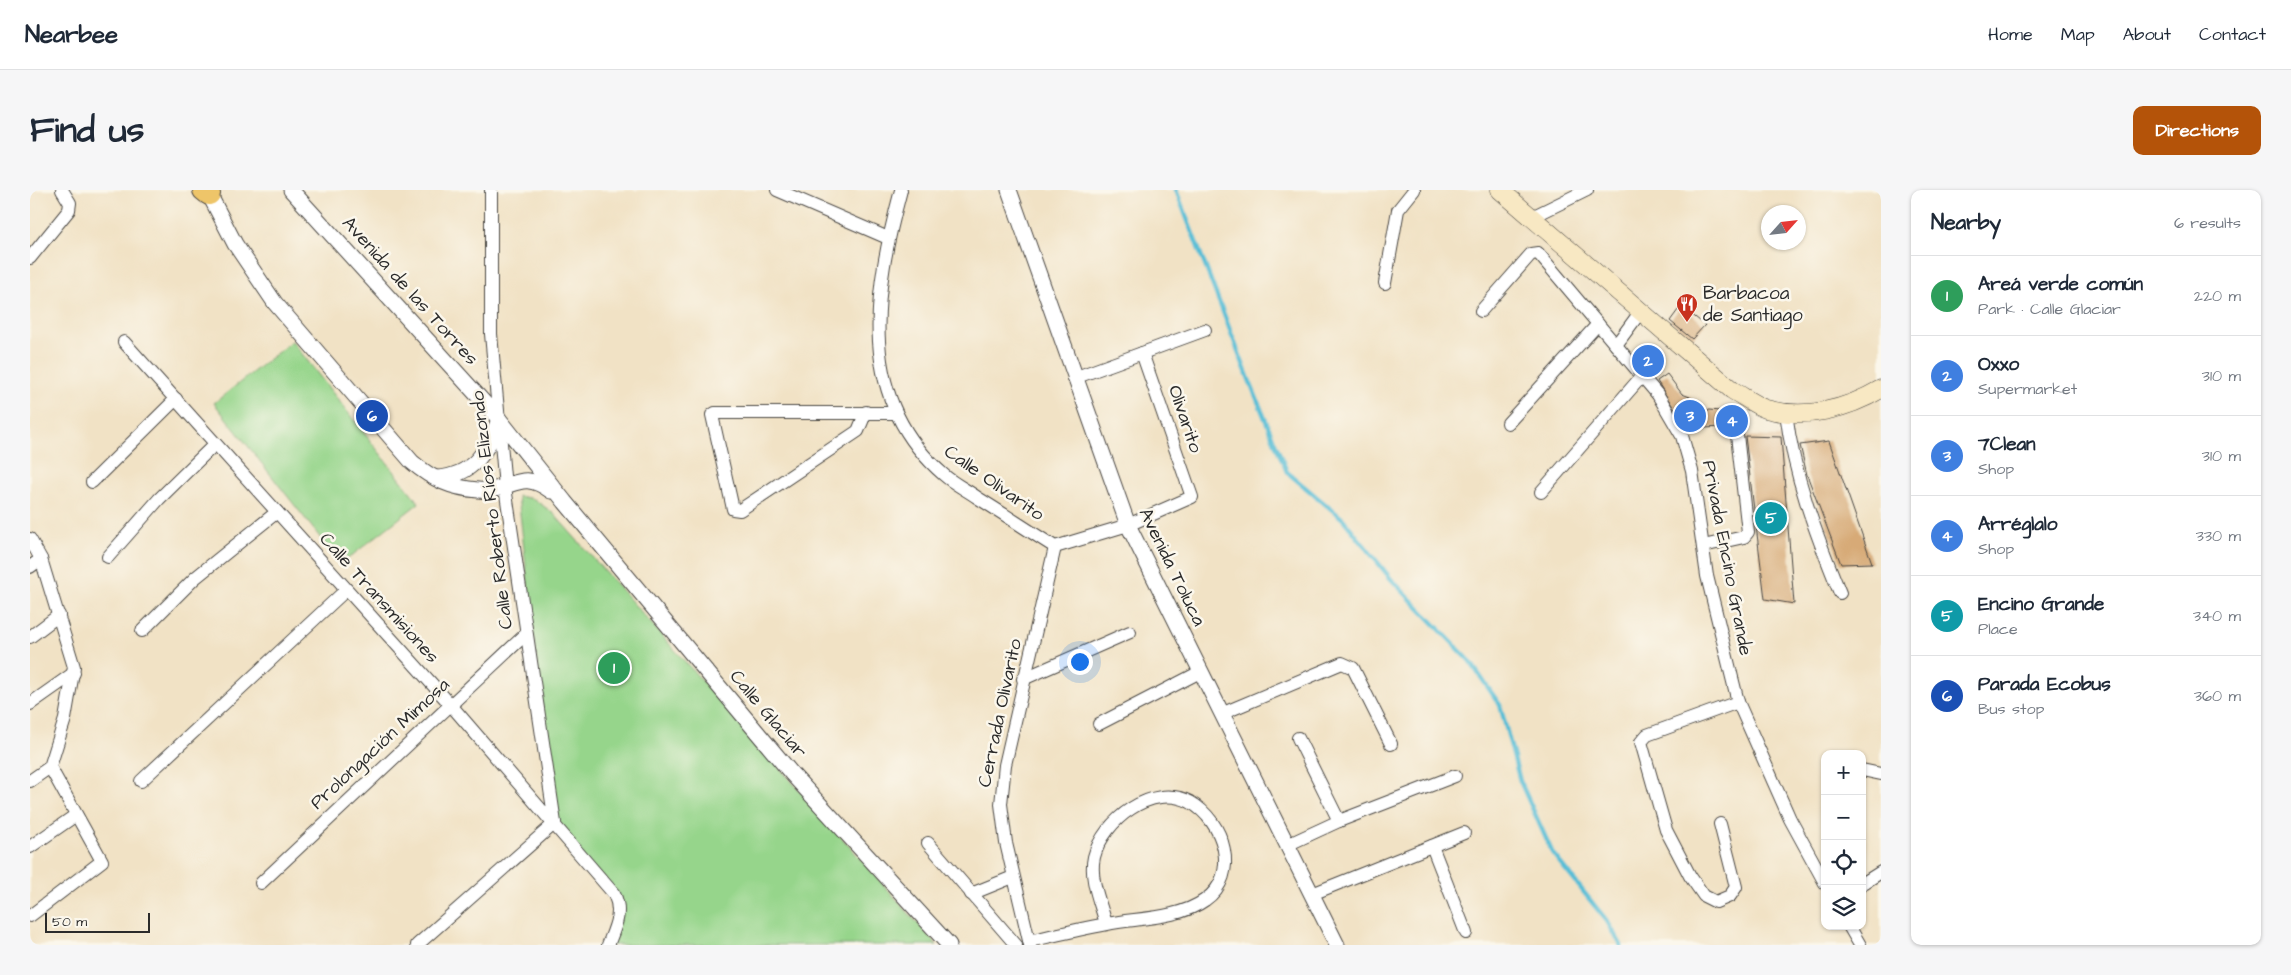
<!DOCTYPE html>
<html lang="en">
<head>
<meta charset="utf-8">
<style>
  :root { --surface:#fff; --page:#f6f6f7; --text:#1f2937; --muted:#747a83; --line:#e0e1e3; --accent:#b45309 }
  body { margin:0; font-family:"Architects Daughter",sans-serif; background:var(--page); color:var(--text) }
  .controls { position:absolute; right:15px; bottom:15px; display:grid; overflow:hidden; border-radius:10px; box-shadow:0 1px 4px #0004 }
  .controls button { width:45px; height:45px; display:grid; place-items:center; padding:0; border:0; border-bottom:1px solid var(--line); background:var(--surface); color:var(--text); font:25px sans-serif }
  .compass { position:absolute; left:1731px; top:15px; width:45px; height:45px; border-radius:50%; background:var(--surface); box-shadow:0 1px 4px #0004; rotate:63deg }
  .scale { position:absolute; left:15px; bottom:12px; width:105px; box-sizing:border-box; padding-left:5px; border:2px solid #2b2b2b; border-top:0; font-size:14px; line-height:18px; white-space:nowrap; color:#2b2b2b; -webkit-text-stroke:4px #fbf7ec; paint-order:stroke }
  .you { position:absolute; left:1049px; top:471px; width:18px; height:18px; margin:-12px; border:4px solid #fff; border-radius:50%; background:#1a73e8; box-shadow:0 0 0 8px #1a73e833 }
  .badge { display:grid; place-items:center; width:32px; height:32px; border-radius:50%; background:var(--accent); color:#fff; font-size:16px; font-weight:700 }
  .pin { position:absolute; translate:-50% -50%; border:2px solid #fff; box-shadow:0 1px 5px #0006 }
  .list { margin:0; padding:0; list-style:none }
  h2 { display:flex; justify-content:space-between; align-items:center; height:65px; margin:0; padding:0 20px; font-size:21px }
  h2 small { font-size:16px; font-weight:400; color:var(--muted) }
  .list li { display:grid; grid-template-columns:32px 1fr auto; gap:15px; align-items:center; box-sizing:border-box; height:80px; padding:0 20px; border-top:1px solid var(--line) }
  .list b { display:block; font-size:19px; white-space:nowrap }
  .list p { margin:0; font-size:16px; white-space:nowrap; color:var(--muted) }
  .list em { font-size:16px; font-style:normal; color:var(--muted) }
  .icon { flex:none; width:28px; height:28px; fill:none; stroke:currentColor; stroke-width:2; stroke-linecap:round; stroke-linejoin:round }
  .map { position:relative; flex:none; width:1851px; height:755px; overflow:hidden; border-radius:10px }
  header { display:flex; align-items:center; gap:30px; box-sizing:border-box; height:70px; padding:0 25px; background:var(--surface); border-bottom:1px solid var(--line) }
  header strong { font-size:24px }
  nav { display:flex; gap:28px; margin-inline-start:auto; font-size:18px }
  .intro { display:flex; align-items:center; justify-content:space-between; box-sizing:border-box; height:120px; padding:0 30px }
  h1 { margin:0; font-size:35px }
  .button { padding:12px 22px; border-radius:10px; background:var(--accent); color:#fff; font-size:18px; font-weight:700 }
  main { display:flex; gap:30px; padding:0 30px }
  aside { flex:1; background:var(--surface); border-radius:10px; box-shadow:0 1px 4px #0004 }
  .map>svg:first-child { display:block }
  .green { fill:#96d58b; stroke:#60805b }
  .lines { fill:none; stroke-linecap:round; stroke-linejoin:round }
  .stream { stroke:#58bed6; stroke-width:4.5 }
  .building { fill:#d7aa77 }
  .minor-casing { stroke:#494642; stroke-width:14 }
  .tertiary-casing { stroke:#494642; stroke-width:17 }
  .secondary-casing { stroke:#494642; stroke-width:19 }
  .motorway-casing { stroke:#494642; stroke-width:24 }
  .minor { stroke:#fff; stroke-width:12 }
  .tertiary { stroke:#fff; stroke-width:15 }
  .secondary { stroke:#f8e8c3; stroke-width:18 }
  .motorway { stroke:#eec569; stroke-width:22 }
  .labels { text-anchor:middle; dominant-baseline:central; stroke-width:5; stroke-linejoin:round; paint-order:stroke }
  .street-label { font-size:19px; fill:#2b2b2b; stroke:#fbf7ec }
  .poi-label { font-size:19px; fill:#2b2b2b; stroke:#fbf7ec; text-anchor:start }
</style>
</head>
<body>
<header>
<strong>Nearbee</strong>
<nav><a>Home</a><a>Map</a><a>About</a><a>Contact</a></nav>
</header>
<div class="intro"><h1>Find us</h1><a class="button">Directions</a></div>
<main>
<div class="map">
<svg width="1851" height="755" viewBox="0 0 1851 755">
  <rect width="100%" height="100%" fill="#fbf7ec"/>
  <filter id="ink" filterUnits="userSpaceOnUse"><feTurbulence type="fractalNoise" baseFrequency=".02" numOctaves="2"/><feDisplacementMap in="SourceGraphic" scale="10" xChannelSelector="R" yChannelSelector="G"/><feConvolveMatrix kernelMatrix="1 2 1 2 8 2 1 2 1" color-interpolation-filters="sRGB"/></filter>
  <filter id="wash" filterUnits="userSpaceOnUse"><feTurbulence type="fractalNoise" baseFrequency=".0096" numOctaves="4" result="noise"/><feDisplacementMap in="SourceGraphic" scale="20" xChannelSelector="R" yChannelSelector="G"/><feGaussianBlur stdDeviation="1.12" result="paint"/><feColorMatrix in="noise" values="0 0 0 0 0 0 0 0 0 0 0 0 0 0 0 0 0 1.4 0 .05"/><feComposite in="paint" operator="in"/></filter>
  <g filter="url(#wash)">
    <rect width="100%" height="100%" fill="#f1e2c5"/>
    <g class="green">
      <polygon points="262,151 389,313 311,374 184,213"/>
      <polygon points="488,306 504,309 523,323 907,755 579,755 589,714 525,633"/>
    </g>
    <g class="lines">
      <polyline class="stream" points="1146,0 1220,192 1257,282 1313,329 1361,389 1439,470 1470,515 1490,591 1523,664 1577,731 1591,755"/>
    </g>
    <g id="blocks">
      <g class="building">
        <polygon points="1651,116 1675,135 1662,149 1640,131"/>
        <polygon points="1637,184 1652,204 1660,207 1668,219 1701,222 1708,226 1710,236 1657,239 1627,191"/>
        <polygon points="1715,246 1751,247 1764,414 1735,409"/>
        <polygon points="1799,251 1842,373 1811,374 1777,285 1770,255"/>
      </g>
    </g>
  </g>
  <g filter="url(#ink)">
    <use href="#blocks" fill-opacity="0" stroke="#494642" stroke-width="1"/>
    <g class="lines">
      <g class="minor-casing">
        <g id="minor">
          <polyline points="461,0 461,144 475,297 525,633"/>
          <polyline points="747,0 858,48"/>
          <path d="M871 0C844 101 825 208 914 285 924 294 937 300 948 308 974 324 999 341 1025 357L1098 335 1162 307 1112 163"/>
          <polyline points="1500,28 1557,0"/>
          <polyline points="0,68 39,20 40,13 32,0"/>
          <polyline points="1355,93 1368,20 1384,0"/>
          <polyline points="1451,121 1501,64 1508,63 1628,205 1652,246 1662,281 1677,386 1708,512 1760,629 1795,693"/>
          <path d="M94 152 420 514 584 704C593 722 585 737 578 755"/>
          <polyline points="1586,155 1611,121"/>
          <polyline points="1044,188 1175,140"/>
          <polyline points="836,222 828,241 710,320 703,319 682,225 685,223 865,223"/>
          <path d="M1756 223C1764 287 1786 344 1810 403"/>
          <polyline points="1478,233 1568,134"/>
          <polyline points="62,292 146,209"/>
          <polyline points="1511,302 1612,186"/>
          <polyline points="0,349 11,369 44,477 35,529 20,577 72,671 0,726"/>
          <polyline points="1673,356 1714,347 1718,342 1707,245"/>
          <polyline points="78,367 129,309 185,254"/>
          <polyline points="0,377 11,369"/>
          <polyline points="112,441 165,388 247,322"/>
          <polyline points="0,447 29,425"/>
          <polyline points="993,489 1100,442"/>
          <polyline points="0,514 44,483"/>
          <polyline points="1191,524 1312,473 1323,478 1361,554"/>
          <polyline points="1069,534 1170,482"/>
          <polyline points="1268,548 1309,631"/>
          <polyline points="1832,580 1851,584"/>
          <polyline points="0,591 20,577"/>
          <polyline points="111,591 316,400"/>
          <polyline points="1690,634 1706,697 1700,706 1686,712 1674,706 1660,686 1636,640 1611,552 1617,545 1708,512"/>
          <polyline points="898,653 986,755"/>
          <polyline points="1257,655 1309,631 1425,586"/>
          <polyline points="1402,656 1436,743"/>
          <polyline points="0,657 46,625"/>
          <polyline points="231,693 496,444"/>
          <polyline points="1832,694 1851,682"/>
          <polyline points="941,704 983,687"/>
          <polyline points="1282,704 1434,643"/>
          <polyline points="1819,736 1830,755"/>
          <path d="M999 751C1025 745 1050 739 1077 734 1107 728 1149 729 1175 710 1211 685 1194 631 1160 612 1122 592 1073 631 1064 667 1059 689 1071 714 1076 734"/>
          <polyline points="387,755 525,633"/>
          <polyline points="1000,755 976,653 971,614 975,575 1025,357"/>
        </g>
      </g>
      <g class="tertiary-casing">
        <g id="tertiary">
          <path d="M177 0 205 54 245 113 382 272C402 289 421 298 448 300 482 303 489 277 521 301"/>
          <polyline points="261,0 469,229 535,312 762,584 919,755"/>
          <polyline points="979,0 1098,335 1307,755"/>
          <path d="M407 288C443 286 459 260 469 229"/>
        </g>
      </g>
      <g class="secondary-casing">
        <path id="secondary" d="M1470 0 1702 200C1713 206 1724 215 1736 219 1776 230 1817 219 1851 199"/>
      </g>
      <g class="motorway-casing">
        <polyline id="motorway" points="174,0 179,4"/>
      </g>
      <use href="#minor" class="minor"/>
      <use href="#tertiary" class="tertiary"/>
      <use href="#secondary" class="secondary"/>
      <use href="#motorway" class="motorway"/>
    </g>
  </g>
  <defs>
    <g id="restaurant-pin" transform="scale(1.125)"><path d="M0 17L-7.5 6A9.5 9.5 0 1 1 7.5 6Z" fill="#c8321e" stroke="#fbf7ec"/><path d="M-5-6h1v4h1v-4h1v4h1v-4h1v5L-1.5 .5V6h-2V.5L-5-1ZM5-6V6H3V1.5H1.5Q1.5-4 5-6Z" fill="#fff"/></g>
  </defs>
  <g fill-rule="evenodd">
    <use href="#restaurant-pin" x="1657" y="114"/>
  </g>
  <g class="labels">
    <g class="street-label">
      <text transform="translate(380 101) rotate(48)">Avenida de las Torres</text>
      <text transform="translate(1155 229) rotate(71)">Olivarito</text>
      <text transform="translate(964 293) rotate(35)">Calle Olivarito</text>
      <text transform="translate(462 320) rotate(-97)">Calle Roberto Ríos Elizondo</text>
      <text transform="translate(1697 368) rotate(79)">Privada Encino Grande</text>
      <text transform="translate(1142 377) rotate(64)">Avenida Toluca</text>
      <text transform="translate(349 408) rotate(48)">Calle Transmisiones</text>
      <text transform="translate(970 523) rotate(-78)">Cerrada Olivarito</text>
      <text transform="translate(738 524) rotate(50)">Calle Glaciar</text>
      <text transform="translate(350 554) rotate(-43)">Prolongación Mimosa</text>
    </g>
    <g class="poi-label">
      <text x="1673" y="103">Barbacoa<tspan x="1673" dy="22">de Santiago</tspan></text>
    </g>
  </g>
</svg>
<div class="controls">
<button>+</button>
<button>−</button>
<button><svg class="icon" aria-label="locate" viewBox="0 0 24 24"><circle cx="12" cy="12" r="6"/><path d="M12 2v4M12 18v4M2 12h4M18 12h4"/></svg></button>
<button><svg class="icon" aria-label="layers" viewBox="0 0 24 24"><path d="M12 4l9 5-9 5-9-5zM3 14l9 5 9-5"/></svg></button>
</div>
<svg class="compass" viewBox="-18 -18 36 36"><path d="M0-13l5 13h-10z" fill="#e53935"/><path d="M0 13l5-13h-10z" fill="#747a83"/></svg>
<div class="scale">50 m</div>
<div class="you"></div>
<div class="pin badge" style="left:584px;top:478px;background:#2e9e5b">1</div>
<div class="pin badge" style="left:1618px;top:171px;background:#3f7fe0">2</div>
<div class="pin badge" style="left:1660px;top:226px;background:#3f7fe0">3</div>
<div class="pin badge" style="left:1702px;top:231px;background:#3f7fe0">4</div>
<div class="pin badge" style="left:1741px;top:328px;background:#0f9aa8">5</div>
<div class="pin badge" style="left:342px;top:226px;background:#1a4fb4">6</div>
</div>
<aside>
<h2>Nearby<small>6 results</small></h2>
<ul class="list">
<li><span class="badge" style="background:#2e9e5b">1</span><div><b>Areá verde común</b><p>Park · Calle Glaciar</p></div><em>220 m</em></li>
<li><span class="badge" style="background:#3f7fe0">2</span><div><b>Oxxo</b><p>Supermarket</p></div><em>310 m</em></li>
<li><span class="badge" style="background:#3f7fe0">3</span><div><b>7Clean</b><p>Shop</p></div><em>310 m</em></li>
<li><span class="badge" style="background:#3f7fe0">4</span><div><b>Arréglalo</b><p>Shop</p></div><em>330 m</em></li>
<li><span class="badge" style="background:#0f9aa8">5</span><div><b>Encino Grande</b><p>Place</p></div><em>340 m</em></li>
<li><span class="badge" style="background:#1a4fb4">6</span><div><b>Parada Ecobus</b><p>Bus stop</p></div><em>360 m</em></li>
</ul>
</aside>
</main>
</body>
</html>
